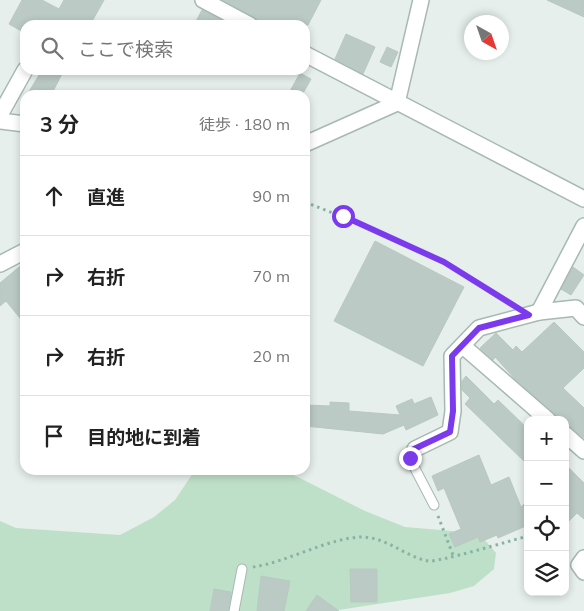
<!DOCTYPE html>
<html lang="ja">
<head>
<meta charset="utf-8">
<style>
  :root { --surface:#fff; --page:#f6f6f6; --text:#222; --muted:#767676; --line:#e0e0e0 }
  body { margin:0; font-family:Mulish,"Noto Sans JP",sans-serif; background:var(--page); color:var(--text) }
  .controls { position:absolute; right:15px; bottom:15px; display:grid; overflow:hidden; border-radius:10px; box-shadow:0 2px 8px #0003 }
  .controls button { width:45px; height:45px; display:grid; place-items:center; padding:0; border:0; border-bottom:1px solid var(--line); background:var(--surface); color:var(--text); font:25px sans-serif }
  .compass { position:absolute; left:464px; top:15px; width:45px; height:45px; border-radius:50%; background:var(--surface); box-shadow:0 2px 8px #0003; rotate:140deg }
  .stop { position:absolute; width:15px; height:15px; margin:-11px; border:4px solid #7c3aed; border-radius:50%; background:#fff }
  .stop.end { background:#7c3aed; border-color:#fff; box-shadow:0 1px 5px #0008 }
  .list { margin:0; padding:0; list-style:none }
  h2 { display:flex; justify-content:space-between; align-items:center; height:65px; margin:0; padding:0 20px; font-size:21px }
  h2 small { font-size:16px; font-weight:400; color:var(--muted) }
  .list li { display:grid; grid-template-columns:32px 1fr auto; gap:15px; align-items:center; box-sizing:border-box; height:80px; padding:0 20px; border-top:1px solid var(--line) }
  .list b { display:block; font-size:19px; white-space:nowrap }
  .list em { font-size:16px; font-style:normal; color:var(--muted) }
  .icon { flex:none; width:28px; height:28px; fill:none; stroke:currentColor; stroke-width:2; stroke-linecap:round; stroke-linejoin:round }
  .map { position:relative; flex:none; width:584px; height:611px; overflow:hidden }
  .search { position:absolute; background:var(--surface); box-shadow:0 2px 8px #0003; left:20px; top:20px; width:290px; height:55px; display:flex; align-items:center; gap:12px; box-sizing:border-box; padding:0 18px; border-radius:15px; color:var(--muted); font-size:19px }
  .panel { position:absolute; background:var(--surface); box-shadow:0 2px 8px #0003; left:20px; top:90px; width:290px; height:385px; border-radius:15px }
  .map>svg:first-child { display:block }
  .green { fill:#bfe0c8 }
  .building { fill:#bbcac4; stroke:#b8c9c2 }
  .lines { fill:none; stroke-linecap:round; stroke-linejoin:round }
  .service-casing { stroke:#a8b8b2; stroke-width:11 }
  .minor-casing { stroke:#a8b8b2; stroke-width:18 }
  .path { stroke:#86b3a5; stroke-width:3; stroke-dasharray:2.5 4; stroke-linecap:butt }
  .service { stroke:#fff; stroke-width:9 }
  .minor { stroke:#fff; stroke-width:15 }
  .route { stroke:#7c3aed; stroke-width:6 }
</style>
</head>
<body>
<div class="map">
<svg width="584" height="611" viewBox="0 0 584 611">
  <rect width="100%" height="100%" fill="#e6efeb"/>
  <polygon class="green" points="195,470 284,470 365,511 405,527 452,531 483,538 496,553 494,569 474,586 450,593 332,611 0,611 0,521 16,528 120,535 154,517 175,500"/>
  <g class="building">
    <polygon points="22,0 42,0 59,9 64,0 104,0 90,25 25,25 25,33 9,24"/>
    <polygon points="223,0 321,0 308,25 259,25 254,17"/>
    <polygon points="547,0 584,0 584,17"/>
    <polygon points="202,10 230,25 194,25"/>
    <polygon points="346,34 375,47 363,74 335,59"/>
    <polygon points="387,47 398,52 391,67 380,62"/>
    <polygon points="42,70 64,70 51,95 27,95"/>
    <polygon points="300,73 311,79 302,95 288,95"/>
    <polygon points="375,241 464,287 423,366 334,321"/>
    <polygon points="25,262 25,324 6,301 0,306 0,283"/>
    <polygon points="573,267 584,275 571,295 561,289"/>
    <polygon points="554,322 584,352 584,368 563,388 584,408 584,438 565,425 565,420 560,420 515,379 495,357 493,360 480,348 496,333 513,350 516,346 522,352"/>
    <polygon points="466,376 494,404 498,400 528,429 528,465 465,404 470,398 462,390 462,381"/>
    <polygon points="431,397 438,415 406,430 404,425 383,434 305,426 305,405 330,406 330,402 349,403 349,411 400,415 396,406 412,399 414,404"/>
    <polygon points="479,455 491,485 509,477 521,507 528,500 528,525 498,538 497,535 480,542 478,537 455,547 449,534 461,529 444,488 438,491 432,476"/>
    <polygon points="565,464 584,483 584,519 577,513 565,525"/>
    <polygon points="350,569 377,569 377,602 351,602"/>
    <polygon points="261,576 290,581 284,611 257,611"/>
    <polygon points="214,589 231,592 228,611 210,611"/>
    <polygon points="317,595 339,611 306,611"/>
  </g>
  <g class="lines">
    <g class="service-casing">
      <g id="service">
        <polyline points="415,449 410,459 434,505"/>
        <polyline points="234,611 242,569"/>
      </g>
    </g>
    <g class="minor-casing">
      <g id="minor">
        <polyline points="203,0 250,25"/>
        <polyline points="305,54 584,199"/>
        <polyline points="0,115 25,70"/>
        <polyline points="0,121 25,124"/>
        <polyline points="305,144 397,103 421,0"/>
        <polyline points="0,264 25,251"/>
        <polyline points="539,312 584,226"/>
        <polyline points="463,346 548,420"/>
        <polyline points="565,434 584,451"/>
        <polyline points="415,449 450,432 453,411 452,356 479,328 539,312 576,308 584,317"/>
        <polyline points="584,558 579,565 584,572"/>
      </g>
    </g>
    <g class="path">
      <polyline points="305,202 343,217 444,262 513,304"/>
      <polyline points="438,516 453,555"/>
      <path d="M253 567C288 562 330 537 363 537 388 538 404 556 428 561 436 563 513 540 528 536"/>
    </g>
    <use href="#service" class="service"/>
    <use href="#minor" class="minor"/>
  </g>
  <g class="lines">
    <polyline class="route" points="343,216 444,262 529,315 479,328 452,356 453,411 450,432 414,449 410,458"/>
  </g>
</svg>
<div class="controls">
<button>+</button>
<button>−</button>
<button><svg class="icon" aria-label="locate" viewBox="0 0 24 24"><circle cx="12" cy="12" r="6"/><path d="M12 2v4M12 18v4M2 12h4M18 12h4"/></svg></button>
<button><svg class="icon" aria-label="layers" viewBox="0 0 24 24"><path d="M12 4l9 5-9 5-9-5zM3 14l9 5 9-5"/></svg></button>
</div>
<svg class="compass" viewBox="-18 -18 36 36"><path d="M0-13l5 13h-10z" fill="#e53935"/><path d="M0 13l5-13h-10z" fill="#767676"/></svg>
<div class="stop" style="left:343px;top:216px"></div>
<div class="stop end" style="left:410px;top:458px"></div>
<div class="search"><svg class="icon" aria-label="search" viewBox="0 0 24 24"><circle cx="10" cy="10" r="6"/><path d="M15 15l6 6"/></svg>ここで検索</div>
<section class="panel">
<h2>3 分<small>徒歩 · 180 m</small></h2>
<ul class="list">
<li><svg class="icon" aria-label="ahead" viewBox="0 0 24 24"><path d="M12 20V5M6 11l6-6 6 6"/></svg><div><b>直進</b></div><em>90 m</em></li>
<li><svg class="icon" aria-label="right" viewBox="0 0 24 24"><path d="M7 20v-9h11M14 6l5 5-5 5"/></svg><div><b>右折</b></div><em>70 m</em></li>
<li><svg class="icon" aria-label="right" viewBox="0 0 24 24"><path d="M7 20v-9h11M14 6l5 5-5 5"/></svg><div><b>右折</b></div><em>20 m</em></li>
<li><svg class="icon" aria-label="arrive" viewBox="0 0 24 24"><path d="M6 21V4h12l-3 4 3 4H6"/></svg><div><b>目的地に到着</b></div></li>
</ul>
</section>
</div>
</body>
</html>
